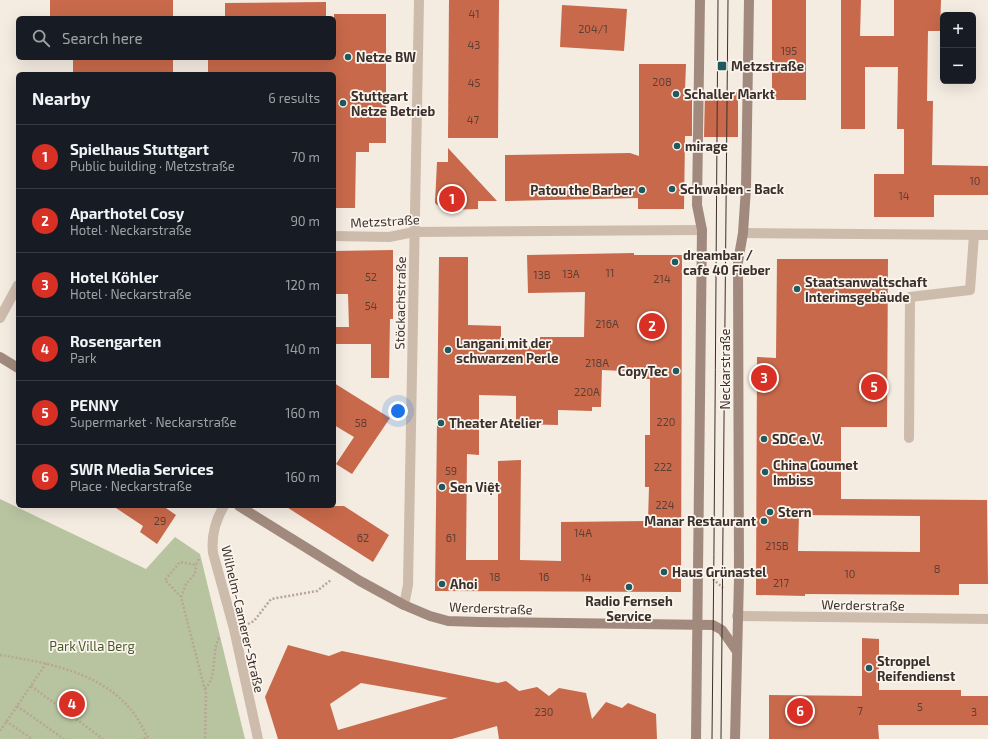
<!DOCTYPE html>
<html lang="en">
<head>
<meta charset="utf-8">
<style>
  :root { --surface:#171b24; --page:#20242c; --text:#f1f3f6; --muted:#9ea1a6; --line:#363941; --accent:#d93025 }
  body { margin:0; font-family:"Exo 2",sans-serif; background:var(--page); color:var(--text) }
  .controls { position:absolute; right:12px; top:12px; display:grid; overflow:hidden; border-radius:6px; box-shadow:0 4px 16px #0002 }
  .controls button { width:36px; height:36px; display:grid; place-items:center; padding:0; border:0; border-bottom:1px solid var(--line); background:var(--surface); color:var(--text); font:20px sans-serif }
  .you { position:absolute; left:398px; top:411px; width:14px; height:14px; margin:-10px; border:3px solid #fff; border-radius:50%; background:#1a73e8; box-shadow:0 0 0 6px #1a73e833 }
  .badge { display:grid; place-items:center; width:26px; height:26px; border-radius:50%; background:var(--accent); color:#fff; font-size:13px; font-weight:700 }
  .pin { position:absolute; translate:-50% -50%; border:2px solid #fff; box-shadow:0 1px 4px #0006 }
  .list { margin:0; padding:0; list-style:none }
  h2 { display:flex; justify-content:space-between; align-items:center; height:52px; margin:0; padding:0 16px; font-size:17px }
  h2 small { font-size:13px; font-weight:400; color:var(--muted) }
  .list li { display:grid; grid-template-columns:26px 1fr auto; gap:12px; align-items:center; box-sizing:border-box; height:64px; padding:0 16px; border-top:1px solid var(--line) }
  .list b { display:block; font-size:15px; white-space:nowrap }
  .list p { margin:0; font-size:13px; white-space:nowrap; color:var(--muted) }
  .list em { font-size:13px; font-style:normal; color:var(--muted) }
  .icon { flex:none; width:22px; height:22px; fill:none; stroke:currentColor; stroke-width:2; stroke-linecap:round; stroke-linejoin:round }
  .map { position:relative; flex:none; width:988px; height:739px; overflow:hidden }
  .search { position:absolute; background:var(--surface); box-shadow:0 4px 16px #0002; left:16px; top:16px; width:320px; height:44px; display:flex; align-items:center; gap:10px; box-sizing:border-box; padding:0 14px; border-radius:6px; color:var(--muted); font-size:15px }
  .panel { position:absolute; background:var(--surface); box-shadow:0 4px 16px #0002; left:16px; top:72px; width:320px; height:436px; border-radius:6px }
  .map>svg:first-child { display:block }
  .green { fill:#b8c4a0 }
  .building { fill:#c8694b; fill-rule:evenodd }
  .lines { fill:none; stroke-linecap:round; stroke-linejoin:round }
  .path { stroke:#b9a596; stroke-width:2.5; stroke-dasharray:2 2; stroke-linecap:butt }
  .lane { stroke:#cdbbac; stroke-width:10 }
  .street { stroke:#cdbbac; stroke-width:10 }
  .secondary { stroke:#a18a7d; stroke-width:10 }
  .tram { stroke:#3b302b; stroke-width:1 }
  .poi-dot { fill:#1f5a5e; stroke:#fbf5ee; stroke-width:1.5 }
  .labels { text-anchor:middle; dominant-baseline:central; stroke-width:3.5; stroke-linejoin:round; paint-order:stroke }
  .number-label { font-size:11px; fill:#5e3e33 }
  .poi-label { font-size:13px; font-weight:bold; fill:#3b302b; stroke:#fbf5ee; text-anchor:start }
  .street-label { font-size:13px; fill:#3b302b; stroke:#fbf5ee }
  .park-label { font-size:13px; fill:#4a5a2e; stroke:#fbf5ee }
</style>
</head>
<body>
<div class="map">
<svg width="988" height="739" viewBox="0 0 988 739">
  <rect width="100%" height="100%" fill="#f4ebe1"/>
  <polygon class="green" points="0,499 146,569 175,537 200,554 245,739 0,739"/>
  <g class="building">
    <rect x="50" y="0" width="123" height="18"/>
    <polygon points="449,0 499,0 498,138 448,138"/>
    <rect x="772" y="0" width="34" height="100"/>
    <polygon points="841,0 861,0 860,36 894,36 894,0 941,0 940,31 928,31 927,101 933,101 932,165 988,166 988,195 934,195 934,217 874,217 874,174 904,174 904,129 897,129 898,67 865,67 865,129 841,129"/>
    <polygon points="326,2 326,18 225,18 225,3"/>
    <polygon points="562,5 627,9 624,51 560,47"/>
    <polygon points="334,14 386,14 386,143 369,143 369,152 356,152 355,208 334,208 334,74 208,74 208,58 334,58"/>
    <rect x="73" y="58" width="100" height="16"/>
    <polygon points="639,64 686,64 685,91 692,91 692,136 685,136 684,209 638,209 638,198 505,201 505,155 630,153 639,156"/>
    <polygon points="705,92 738,92 738,137 704,137"/>
    <polygon points="448,148 497,201 478,201 478,209 443,210 435,203 437,162 448,162"/>
    <polygon points="393,250 393,319 390,319 389,378 371,378 371,344 334,344 334,327 349,327 348,294 334,294 334,251"/>
    <path d="M634 253V255H682L681 592 435 591 439 257H468V325L501 326V346H540V337H584L585 292 528 293 527 255ZM602 370 645 372V379H650V435H645V487H649L648 521 561 522V561L520 560 521 460 498 461V560H466L467 454 479 455V395L516 396V424L558 425V410L592 411V407H601Z"/>
    <path d="M777 259H888L887 427H841V499L987 500 988 584H959V595L805 594V596L756 595 757 357 776 358ZM799 515 920 516V552L798 551Z"/>
    <polygon points="334,383 390,418 352,474 336,464 354,437 334,425"/>
    <polygon points="113,506 163,506 176,515 157,544 140,532 143,526"/>
    <polygon points="285,506 344,506 389,535 373,562"/>
    <polygon points="862,638 879,639 879,690 961,690 961,696 988,696 988,725 878,725 879,739 769,739 769,695 862,696"/>
    <path d="M288 645 329 656 342 651 498 683 506 681 519 691 537 687 549 696 559 688 586 693 592 719 606 702 622 708 628 703 656 714 657 739H499L497 726 452 739H278L265 697ZM361 683 448 698 338 730 330 704Z"/>
  </g>
  <g class="lines">
    <g class="path">
      <polyline points="199,559 196,565 180,562 165,580 181,597 206,694 205,739"/>
      <polyline points="713,579 723,588"/>
      <polyline points="181,597 186,584 195,574 196,565"/>
      <polyline points="248,624 254,621 271,599 317,591 331,580"/>
      <path d="M0 655C48 663 104 672 135 715 140 722 144 731 149 739"/>
      <polyline points="31,686 103,739"/>
      <path d="M205 689C219 673 210 653 220 636"/>
      <polyline points="17,706 64,739"/>
      <polyline points="6,721 32,739"/>
      <polyline points="0,731 47,662"/>
      <polyline points="144,739 147,736"/>
    </g>
    <g class="lane">
      <polyline points="909,438 910,297 970,290 974,235"/>
      <path d="M224 506C215 521 211 535 213 553L234 629 258 739"/>
    </g>
    <g class="street">
      <polyline points="743,233 988,235"/>
      <polyline points="334,236 389,237 414,232 702,230"/>
      <polyline points="0,318 18,285"/>
      <polyline points="404,605 408,585 419,0"/>
      <polyline points="737,616 988,619"/>
    </g>
    <g class="secondary">
      <polyline points="0,357 18,368"/>
      <polyline points="239,506 360,581 404,605 430,616 448,621 479,622 713,625 722,630 736,650"/>
      <polyline points="696,739 702,230 697,205 700,0"/>
      <polyline points="735,739 739,578 738,262 743,233 746,188 749,0"/>
    </g>
    <g class="tram">
      <path d="M712 739C715 493 716 246 718 0"/>
      <polyline points="721,739 728,0"/>
    </g>
  </g>
  <g class="poi-dot">
    <circle cx="348" cy="57" r="4"/>
    <rect x="717" y="61" width="10" height="10" rx="2"/>
    <circle cx="676" cy="94" r="4"/>
    <circle cx="343" cy="103" r="4"/>
    <circle cx="677" cy="146" r="4"/>
    <circle cx="672" cy="189" r="4"/>
    <circle cx="642" cy="190" r="4"/>
    <circle cx="675" cy="262" r="4"/>
    <circle cx="797" cy="289" r="4"/>
    <circle cx="448" cy="350" r="4"/>
    <circle cx="676" cy="371" r="4"/>
    <circle cx="441" cy="423" r="4"/>
    <circle cx="764" cy="439" r="4"/>
    <circle cx="765" cy="472" r="4"/>
    <circle cx="442" cy="487" r="4"/>
    <circle cx="770" cy="512" r="4"/>
    <circle cx="764" cy="521" r="4"/>
    <circle cx="664" cy="572" r="4"/>
    <circle cx="442" cy="584" r="4"/>
    <circle cx="629" cy="587" r="4"/>
    <circle cx="869" cy="668" r="4"/>
  </g>
  <g class="labels">
    <g class="number-label">
      <text x="474" y="13">41</text>
      <text x="593" y="28">204/1</text>
      <text x="474" y="44">43</text>
      <text x="789" y="50">195</text>
      <text x="662" y="81">208</text>
      <text x="474" y="82">45</text>
      <text x="473" y="119">47</text>
      <text x="975" y="180">10</text>
      <text x="904" y="195">14</text>
      <text x="610" y="272">11</text>
      <text x="571" y="273">13A</text>
      <text x="542" y="274">13B</text>
      <text x="371" y="276">52</text>
      <text x="662" y="278">214</text>
      <text x="371" y="305">54</text>
      <text x="607" y="323">216A</text>
      <text x="597" y="362">218A</text>
      <text x="587" y="391">220A</text>
      <text x="666" y="421">220</text>
      <text x="361" y="422">58</text>
      <text x="663" y="466">222</text>
      <text x="451" y="470">59</text>
      <text x="665" y="504">224</text>
      <text x="160" y="520">29</text>
      <text x="583" y="532">14A</text>
      <text x="363" y="537">62</text>
      <text x="451" y="537">61</text>
      <text x="777" y="545">215B</text>
      <text x="937" y="568">8</text>
      <text x="850" y="573">10</text>
      <text x="495" y="576">18</text>
      <text x="544" y="576">16</text>
      <text x="586" y="577">14</text>
      <text x="781" y="582">217</text>
      <text x="920" y="706">5</text>
      <text x="860" y="710">7</text>
      <text x="544" y="711">230</text>
      <text x="974" y="711">3</text>
    </g>
    <g class="poi-label">
      <text x="356" y="57">Netze BW</text>
      <text x="731" y="66">Metzstraße</text>
      <text x="684" y="94">Schaller Markt</text>
      <text x="351" y="96">Stuttgart<tspan x="351" dy="15">Netze Betrieb</tspan></text>
      <text x="685" y="146">mirage</text>
      <text x="680" y="189">Schwaben - Back</text>
      <text x="634" y="190" text-anchor="end">Patou the Barber</text>
      <text x="683" y="255">dreambar /<tspan x="683" dy="15">cafe 40 Fieber</tspan></text>
      <text x="805" y="282">Staatsanwaltschaft<tspan x="805" dy="15">Interimsgebäude</tspan></text>
      <text x="456" y="343">Langani mit der<tspan x="456" dy="15">schwarzen Perle</tspan></text>
      <text x="668" y="371" text-anchor="end">CopyTec</text>
      <text x="449" y="423">Theater Atelier</text>
      <text x="772" y="439">SDC e. V.</text>
      <text x="773" y="465">China Goumet<tspan x="773" dy="15">Imbiss</tspan></text>
      <text x="450" y="487">Sen Việt</text>
      <text x="778" y="512">Stern</text>
      <text x="756" y="521" text-anchor="end">Manar Restaurant</text>
      <text x="672" y="572">Haus Grünastel</text>
      <text x="450" y="584">Ahoi</text>
      <text x="629" y="601" text-anchor="middle">Radio Fernseh<tspan x="629" dy="15">Service</tspan></text>
      <text x="877" y="661">Stroppel<tspan x="877" dy="15">Reifendienst</tspan></text>
    </g>
    <g class="street-label">
      <text transform="translate(385 221) rotate(-3)">Metzstraße</text>
      <text transform="translate(400 303) rotate(-89)">Stöckachstraße</text>
      <text transform="translate(725 369) rotate(-90)">Neckarstraße</text>
      <text transform="translate(863 605) rotate(1)">Werderstraße</text>
      <text transform="translate(491 608) rotate(2)">Werderstraße</text>
      <text transform="translate(243 619) rotate(77)">Wilhelm-Camerer-Straße</text>
    </g>
    <g class="park-label">
      <text x="92" y="646">Park Villa Berg</text>
    </g>
  </g>
</svg>
<div class="controls">
<button>+</button>
<button>−</button>
</div>
<div class="you"></div>
<div class="pin badge" style="left:452px;top:199px">1</div>
<div class="pin badge" style="left:652px;top:326px">2</div>
<div class="pin badge" style="left:764px;top:378px">3</div>
<div class="pin badge" style="left:72px;top:704px">4</div>
<div class="pin badge" style="left:874px;top:387px">5</div>
<div class="pin badge" style="left:800px;top:711px">6</div>
<div class="search"><svg class="icon" aria-label="search" viewBox="0 0 24 24"><circle cx="10" cy="10" r="6"/><path d="M15 15l6 6"/></svg>Search here</div>
<section class="panel">
<h2>Nearby<small>6 results</small></h2>
<ul class="list">
<li><span class="badge">1</span><div><b>Spielhaus Stuttgart</b><p>Public building · Metzstraße</p></div><em>70 m</em></li>
<li><span class="badge">2</span><div><b>Aparthotel Cosy</b><p>Hotel · Neckarstraße</p></div><em>90 m</em></li>
<li><span class="badge">3</span><div><b>Hotel Köhler</b><p>Hotel · Neckarstraße</p></div><em>120 m</em></li>
<li><span class="badge">4</span><div><b>Rosengarten</b><p>Park</p></div><em>140 m</em></li>
<li><span class="badge">5</span><div><b>PENNY</b><p>Supermarket · Neckarstraße</p></div><em>160 m</em></li>
<li><span class="badge">6</span><div><b>SWR Media Services</b><p>Place · Neckarstraße</p></div><em>160 m</em></li>
</ul>
</section>
</div>
</body>
</html>
